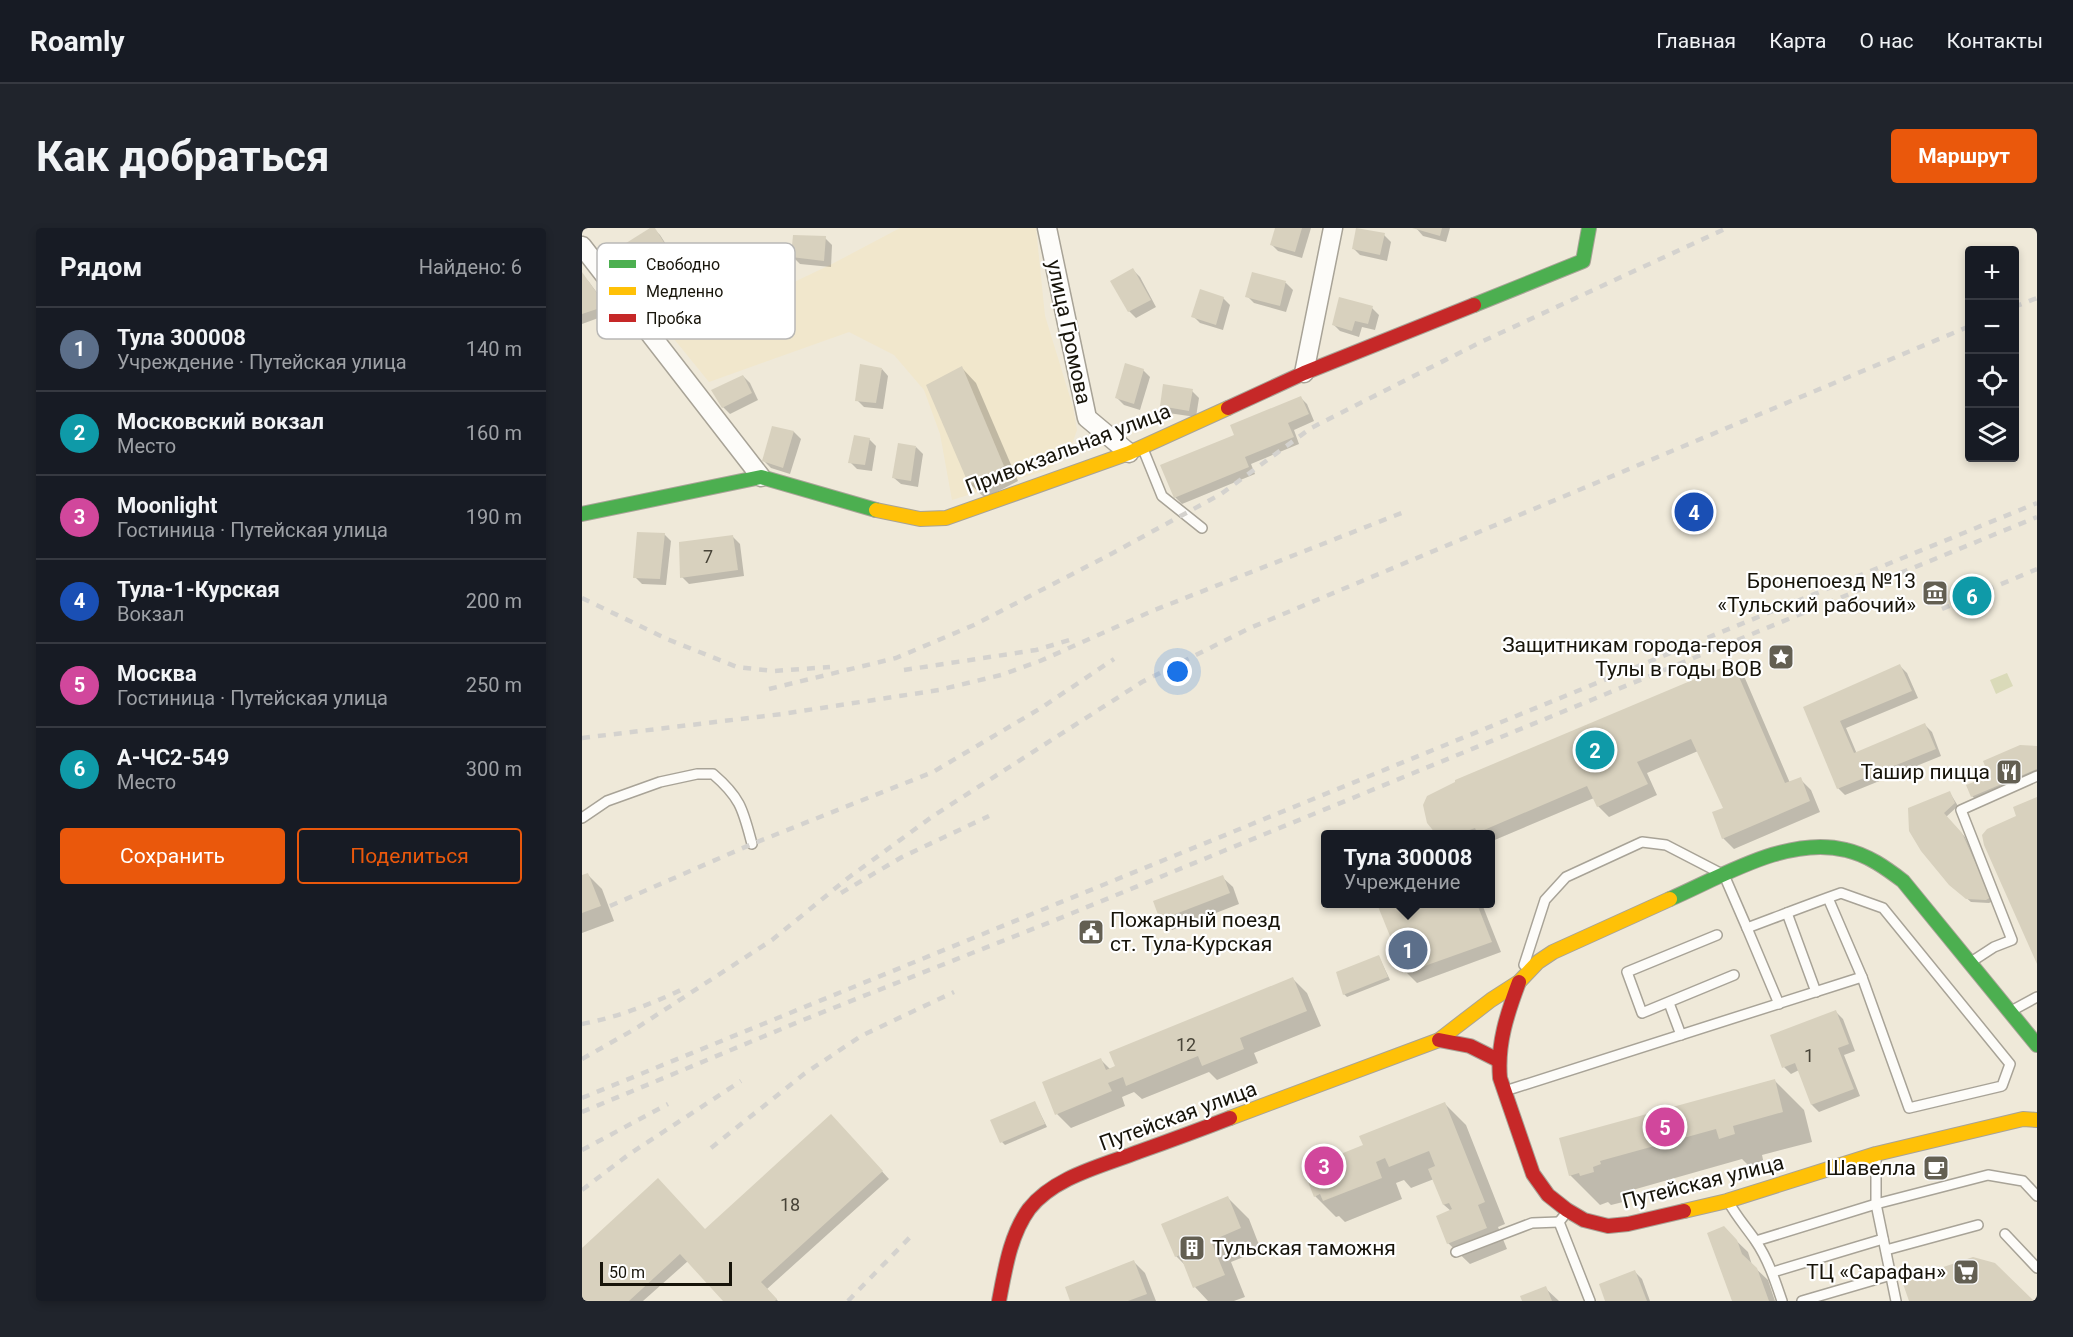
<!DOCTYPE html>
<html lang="ru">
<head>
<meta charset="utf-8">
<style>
  :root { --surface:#171b24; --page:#20242c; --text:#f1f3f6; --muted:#9ea1a6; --line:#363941; --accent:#ea580c }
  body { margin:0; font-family:Roboto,sans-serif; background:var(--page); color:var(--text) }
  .controls { position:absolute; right:18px; top:18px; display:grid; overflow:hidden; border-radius:6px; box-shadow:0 3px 9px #0003 }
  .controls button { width:54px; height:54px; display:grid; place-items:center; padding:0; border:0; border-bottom:2px solid var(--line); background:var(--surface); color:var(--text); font:30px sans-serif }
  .scale { position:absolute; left:18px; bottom:15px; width:132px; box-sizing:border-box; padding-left:6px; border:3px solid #17140a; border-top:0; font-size:16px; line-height:21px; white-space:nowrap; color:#17140a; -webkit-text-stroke:4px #fff; paint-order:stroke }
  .you { position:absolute; left:596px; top:444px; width:21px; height:21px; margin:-15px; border:4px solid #fff; border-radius:50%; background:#1a73e8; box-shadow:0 0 0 9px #1a73e833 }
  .badge { display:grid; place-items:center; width:39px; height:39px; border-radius:50%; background:var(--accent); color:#fff; font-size:20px; font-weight:700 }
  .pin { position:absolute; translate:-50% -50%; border:3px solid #fff; box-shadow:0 2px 6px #0006 }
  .popup { position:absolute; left:739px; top:602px; width:174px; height:78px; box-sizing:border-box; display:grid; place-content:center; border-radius:6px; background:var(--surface); filter:drop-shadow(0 2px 4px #0005); font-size:20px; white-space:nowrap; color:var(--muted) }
  .popup b { font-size:22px; color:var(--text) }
  .popup::after { content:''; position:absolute; left:50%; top:100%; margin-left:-12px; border:12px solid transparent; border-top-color:var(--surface) }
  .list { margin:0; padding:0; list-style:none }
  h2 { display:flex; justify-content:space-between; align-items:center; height:78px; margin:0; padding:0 24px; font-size:26px }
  h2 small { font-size:20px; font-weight:400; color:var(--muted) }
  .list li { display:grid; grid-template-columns:39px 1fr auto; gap:18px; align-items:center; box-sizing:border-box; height:84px; padding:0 24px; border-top:2px solid var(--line) }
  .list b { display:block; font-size:22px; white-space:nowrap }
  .list p { margin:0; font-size:20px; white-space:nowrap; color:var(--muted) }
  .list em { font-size:20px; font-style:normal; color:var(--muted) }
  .actions { display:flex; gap:12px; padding:18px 24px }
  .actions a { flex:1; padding:14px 0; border:2px solid var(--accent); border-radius:6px; text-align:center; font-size:21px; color:var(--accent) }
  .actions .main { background:var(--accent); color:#fff }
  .icon { flex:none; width:33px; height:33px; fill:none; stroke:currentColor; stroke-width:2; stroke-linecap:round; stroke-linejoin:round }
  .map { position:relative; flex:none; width:1455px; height:1073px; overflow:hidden; border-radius:6px }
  header { display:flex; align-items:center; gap:36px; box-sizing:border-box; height:84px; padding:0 30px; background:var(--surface); border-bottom:2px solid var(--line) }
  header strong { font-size:28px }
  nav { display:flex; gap:33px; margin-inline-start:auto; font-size:21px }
  .intro { display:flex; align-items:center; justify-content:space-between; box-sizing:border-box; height:144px; padding:0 36px }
  h1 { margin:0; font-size:42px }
  .button { padding:15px 27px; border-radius:6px; background:var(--accent); color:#fff; font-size:21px; font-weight:700 }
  main { display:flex; gap:36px; padding:0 36px }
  aside { flex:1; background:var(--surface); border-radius:6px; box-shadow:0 3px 9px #0003 }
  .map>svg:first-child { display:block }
  .built { fill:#f1e7cc }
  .green { fill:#dadab9 }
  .shadow { fill:#0003 }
  .building { fill:#d8d1be }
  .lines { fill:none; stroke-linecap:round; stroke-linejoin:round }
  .lane-casing { stroke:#a8a397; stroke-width:12 }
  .street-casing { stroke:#a8a397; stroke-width:21 }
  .fast-casing { stroke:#a8a397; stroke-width:16 }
  .slow-casing { stroke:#a8a397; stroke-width:16 }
  .jam-casing { stroke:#a8a397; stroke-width:16 }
  .lane { stroke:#fdfcf9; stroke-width:9 }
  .street { stroke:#fdfcf9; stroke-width:18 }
  .fast { stroke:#4caf50; stroke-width:14 }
  .slow { stroke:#ffc107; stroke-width:14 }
  .jam { stroke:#c62828; stroke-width:14 }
  .rail { stroke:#d4d2ce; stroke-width:4.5; stroke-dasharray:8 8; stroke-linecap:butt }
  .labels { text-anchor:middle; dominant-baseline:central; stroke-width:4.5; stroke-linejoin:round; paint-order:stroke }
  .number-label { font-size:18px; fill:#484438 }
  .street-label { font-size:21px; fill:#17140a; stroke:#fff }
  .poi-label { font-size:21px; fill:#17140a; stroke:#fff; text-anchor:end }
  .key { fill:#fff; stroke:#b9b8b6; stroke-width:1.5 }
  .key-label { font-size:16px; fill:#17140a }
</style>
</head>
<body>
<header>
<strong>Roamly</strong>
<nav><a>Главная</a><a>Карта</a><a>О нас</a><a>Контакты</a></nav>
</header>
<div class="intro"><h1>Как добраться</h1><a class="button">Маршрут</a></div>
<main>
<aside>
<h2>Рядом<small>Найдено: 6</small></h2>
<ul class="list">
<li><span class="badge" style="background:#5c6f8a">1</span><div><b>Тула 300008</b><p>Учреждение · Путейская улица</p></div><em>140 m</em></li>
<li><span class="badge" style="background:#0f9aa8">2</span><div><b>Московский вокзал</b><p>Место</p></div><em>160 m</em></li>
<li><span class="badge" style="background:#d1479c">3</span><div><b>Moonlight</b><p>Гостиница · Путейская улица</p></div><em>190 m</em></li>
<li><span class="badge" style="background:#1a4fb4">4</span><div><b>Тула-1-Курская</b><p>Вокзал</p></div><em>200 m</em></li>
<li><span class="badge" style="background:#d1479c">5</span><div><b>Москва</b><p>Гостиница · Путейская улица</p></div><em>250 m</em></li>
<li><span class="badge" style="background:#0f9aa8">6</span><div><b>А-ЧС2-549</b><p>Место</p></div><em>300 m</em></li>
</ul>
<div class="actions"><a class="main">Сохранить</a><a>Поделиться</a></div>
</aside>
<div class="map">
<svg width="1455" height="1073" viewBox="0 0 1455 1073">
  <rect width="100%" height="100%" fill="#efe9d9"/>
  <polygon class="built" points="318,0 454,0 463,88 491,179 495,202 487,225 466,242 370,272 358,206 342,162 312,127 267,104 127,154 92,111 250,36"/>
  <polygon class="green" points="1425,445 1431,458 1414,466 1408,452"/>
  <g class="shadow">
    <polygon points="71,0 78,7 100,41 64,64 58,57"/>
    <polygon points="694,0 729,0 720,30 696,23 689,16"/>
    <polygon points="834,0 868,0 864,14 841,8"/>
    <polygon points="802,7 809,14 805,33 778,27 771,20"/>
    <polygon points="243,10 250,17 249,39 218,36 211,29"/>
    <polygon points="551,42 558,49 574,79 554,90 547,83"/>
    <polygon points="671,46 704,55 711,62 704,84 672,75 665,68"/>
    <polygon points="0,47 7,54 30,85 0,96"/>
    <polygon points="641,70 648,77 641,102 618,95 611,88"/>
    <polygon points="790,80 797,87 793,102 780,99 777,109 758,103 751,96"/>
    <polygon points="380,140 394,155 436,253 403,270 388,256"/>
    <polygon points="300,141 306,148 301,181 282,179 275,172"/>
    <polygon points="561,142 568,149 558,182 542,177 535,170"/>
    <polygon points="161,148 168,155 176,172 148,186 141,179"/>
    <polygon points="610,163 617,170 614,189 586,185 579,178"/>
    <polygon points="718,169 725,176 732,193 712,202 717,216 669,236 673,246 600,276 593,269 654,208"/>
    <polygon points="191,200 212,204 219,211 208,246 189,240 182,233"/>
    <polygon points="287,211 294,218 290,243 275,241 268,234"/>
    <polygon points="334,219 341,226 336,259 319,256 312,250"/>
    <polygon points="82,306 89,313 84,357 60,356 53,349"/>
    <polygon points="151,309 158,316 162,348 107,356 100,349"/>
    <polygon points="1151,437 1162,448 1208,555 1218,551 1229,562 1238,584 1152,621 1141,610 1143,580 1116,523 1065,545 1075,567 1027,589 1016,578 1012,570 908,614 908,606 855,606 851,602"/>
    <polygon points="1318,438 1325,445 1336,470 1264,500 1275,526 1343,497 1350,504 1359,528 1263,567 1256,560 1223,480"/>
    <polygon points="1455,520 1455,545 1393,571 1390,568 1409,548"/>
    <polygon points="1368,565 1376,578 1364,589 1383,609 1411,673 1407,675 1389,674 1372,659 1340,622"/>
    <polygon points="6,647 20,661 32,693 0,705 0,649"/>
    <polygon points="640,649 651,659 657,676 590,702 580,691"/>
    <polygon points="797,676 900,676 919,724 835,755 824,744"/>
    <polygon points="797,729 808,752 765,769 762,766"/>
    <polygon points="711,751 725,765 739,798 672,825 676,835 635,852 627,844 560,871 552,864 540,869 543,878 489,900 475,886 518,831 529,842"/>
    <polygon points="1254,784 1261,791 1273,823 1262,827 1278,868 1237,884 1230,877 1217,842 1209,846 1202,839"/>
    <polygon points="1192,852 1222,882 1230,914 1180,927 1182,936 1168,939 1160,931 1047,963 1048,966 1039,968 1041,974 1029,977 1026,974 1018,977 988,947 979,911"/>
    <polygon points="453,875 465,899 423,917 420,914"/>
    <polygon points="862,875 884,897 923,996 916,999 925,1021 888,1036 866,1015 869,983 862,977 852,951 829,960 822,952 814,955 820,971 763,994 757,988 754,989 733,968 783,918"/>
    <polygon points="256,895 307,951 185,1061 196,1073 143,1073 106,1033 61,1073 0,1073 0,1022 123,1003"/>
    <polygon points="646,970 667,991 679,1022 649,1034 663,1069 652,1073 626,1073 613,1059 604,1038 594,1028"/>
    <polygon points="1141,1000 1166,1024 1170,1037 1186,1052 1193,1073 1152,1073"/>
    <polygon points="552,1034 563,1045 574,1073 490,1073"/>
    <polygon points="1053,1044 1060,1051 1068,1073 1025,1073"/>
    <polygon points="963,1060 977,1073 942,1073"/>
  </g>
  <g class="building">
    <polygon points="68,0 73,0 94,34 56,58 33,22"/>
    <polygon points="693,0 720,0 713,24 688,17"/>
    <polygon points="774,0 803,5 798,27 770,21"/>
    <polygon points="830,0 860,0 858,8"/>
    <polygon points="211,7 244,8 242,33 209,29"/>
    <polygon points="551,40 569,72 546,84 528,53"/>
    <polygon points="0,44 24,78 0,86"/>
    <polygon points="670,44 704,53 698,78 663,69"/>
    <polygon points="618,61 642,69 634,97 609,89"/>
    <polygon points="757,69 791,78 786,96 773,93 770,103 750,97"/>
    <polygon points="543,135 562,141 552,176 533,170"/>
    <polygon points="278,136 300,140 294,175 273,173"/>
    <polygon points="380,138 422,238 387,257 344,157"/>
    <polygon points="161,147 170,165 140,180 129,162"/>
    <polygon points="581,156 611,161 607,183 578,178"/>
    <polygon points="719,168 727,186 706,195 712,209 663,229 667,239 592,270 578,237 652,207 648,197"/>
    <polygon points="190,198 212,203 201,240 180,233"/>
    <polygon points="272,207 288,210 283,237 266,235"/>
    <polygon points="316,215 334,218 329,253 310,250"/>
    <polygon points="55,304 83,305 78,351 51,350"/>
    <polygon points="151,307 156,342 98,350 97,314"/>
    <polygon points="1151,435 1203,555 1219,549 1228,573 1140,611 1130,584 1141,580 1109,511 1055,534 1066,556 1015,579 1005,558 895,605 893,600 877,606 854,606 845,595 841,577 845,568 873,554 873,552"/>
    <polygon points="1318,436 1330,463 1258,493 1272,525 1343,495 1354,521 1255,561 1221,479"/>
    <polygon points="1438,517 1455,518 1455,541 1389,569 1384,557 1407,548 1401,533"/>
    <polygon points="1368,563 1373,575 1362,585 1380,605 1409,669 1404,672 1384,671 1367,657 1339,623 1327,603 1326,580"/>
    <polygon points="1455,569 1455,736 1402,617 1400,607 1405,601 1434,588 1431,579"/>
    <polygon points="6,645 19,678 0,685 0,647"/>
    <polygon points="641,647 648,665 578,692 571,673"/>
    <polygon points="795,676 895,676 910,714 823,745"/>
    <polygon points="797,727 806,749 761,767 754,744"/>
    <polygon points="711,749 725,783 658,810 662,821 620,838 616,828 544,858 541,849 526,855 530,863 473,887 460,854 519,830 524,842 533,838 527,824"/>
    <polygon points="1254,782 1267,816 1256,820 1272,861 1229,877 1213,835 1200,840 1188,807"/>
    <polygon points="1193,851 1201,884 1151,898 1153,906 1137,911 1134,901 1018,933 1019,936 1011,939 1012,944 998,948 997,945 987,948 977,910"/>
    <polygon points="453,873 463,896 418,915 408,892"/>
    <polygon points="863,874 903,974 896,977 905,1000 865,1016 854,988 870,981 867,975 861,977 846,941 853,938 847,923 807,939 803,930 794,934 800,950 741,973 738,966 732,969 721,941 781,917 777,908"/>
    <polygon points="249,886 301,943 179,1054 195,1071 193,1073 141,1073 98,1026 47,1073 0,1073 0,1020 76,950 123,1001"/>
    <polygon points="646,968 659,1000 629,1013 643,1047 611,1060 598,1027 593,1029 579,996"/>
    <polygon points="1142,998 1155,1012 1160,1026 1175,1040 1187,1073 1150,1073 1125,1005"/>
    <polygon points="1391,1029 1413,1035 1452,1073 1327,1073 1320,1053"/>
    <polygon points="552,1032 565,1066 546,1073 488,1073 483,1059"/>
    <polygon points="1053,1042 1065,1073 1023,1073 1017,1056"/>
    <polygon points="964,1058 970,1073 940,1073 938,1068"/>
  </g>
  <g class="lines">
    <g class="lane-casing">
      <g id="lane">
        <polyline points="561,221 580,268 620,300"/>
        <path d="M0 590 25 573 78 554 115 546H131C159 570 161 582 170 616"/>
        <polyline points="1205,685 1234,764"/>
        <polyline points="1135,707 1045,744 1060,785 1152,747"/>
        <polyline points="1389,734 1412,719 1430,712 1379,582 1455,548"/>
        <polyline points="942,737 963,672 984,649 1060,614 1084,617 1142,647 1165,700"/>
        <polyline points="1087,775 1099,807"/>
        <path d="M1197 776 1165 700C1197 688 1228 676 1259 665L1301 680 1428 836 1420 858 1327 880 1280 749 1246 670"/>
        <polyline points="1431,782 1455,769"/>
        <polyline points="923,863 1280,749"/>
        <polyline points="1294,928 1294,976 1314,1073"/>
        <path d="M1146 973C1154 988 1164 999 1173 1012 1186 1031 1193 1052 1200 1073"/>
        <polyline points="981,989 977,994 1008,1073"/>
        <polyline points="1423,1006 1455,1040"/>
        <polyline points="1174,1013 1294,976 1406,947 1441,953 1455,968"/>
        <polyline points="1304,1022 1396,997"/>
        <polyline points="874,1024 950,995 977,994"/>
        <polyline points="1191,1044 1301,1011"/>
        <polyline points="1220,1073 1309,1047"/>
      </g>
    </g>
    <g class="street-casing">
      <g id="street">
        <polyline points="465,0 505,190 547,225"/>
        <polyline points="0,18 179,249"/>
        <polyline points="722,145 751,0"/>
      </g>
    </g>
    <g class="fast-casing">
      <g id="fast">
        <polyline points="892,77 1001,33 1007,0"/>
        <polyline points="0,286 179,249 294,282"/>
        <path d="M1088 671C1139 649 1206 607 1264 622 1286 627 1304 640 1321 653L1455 817"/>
      </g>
    </g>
    <g class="slow-casing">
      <g id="slow">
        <polyline points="294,282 338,291 364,290 547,225 646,180"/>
        <polyline points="648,890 857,812 909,772 937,754 956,734 971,724 1088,671"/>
        <polyline points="1102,983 1145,973 1294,926 1441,891 1455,892"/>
      </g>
    </g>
    <g class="jam-casing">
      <g id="jam">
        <polyline points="646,180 722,145 892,77"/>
        <path d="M937 754C925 786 915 816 918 850L951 946 966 967 985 982 1002 992 1026 998 1046 996 1102 983"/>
        <polyline points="857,812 888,818 916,832"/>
        <path d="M417 1073C423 1042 428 1007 447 981 472 949 520 938 556 924 587 913 617 902 648 890"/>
      </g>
    </g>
    <use href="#lane" class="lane"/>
    <use href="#street" class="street"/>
    <use href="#fast" class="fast"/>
    <use href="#slow" class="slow"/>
    <use href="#jam" class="jam"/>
    <g class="rail">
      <polyline points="1432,79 1455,70"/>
      <polyline points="0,370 85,411 155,439 192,443 248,439"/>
      <polyline points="1360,381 1455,341"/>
      <polyline points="322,442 454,422 491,411"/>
      <polyline points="187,461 314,430 392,397 529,326 639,266 729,200 899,114 1145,0"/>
      <polyline points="0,510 200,486 357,462 419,447 458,433 570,383 822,284"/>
      <polyline points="259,665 320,629 407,588"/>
      <polyline points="28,678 170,616 351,544 459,480 532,431"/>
      <path d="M0 796C36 789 70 776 103 760"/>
      <polyline points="0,831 53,801 190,712 266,650 351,588 560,454 668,400 1388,98"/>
      <polyline points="0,870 1455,275"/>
      <polyline points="0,884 221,792 471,693 1455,289"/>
      <polyline points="129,920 222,846 279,808 372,764"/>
      <polyline points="0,922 86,876"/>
      <polyline points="0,962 46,927 159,853"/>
      <polyline points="266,1073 332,1005"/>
    </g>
  </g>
  <defs>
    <g id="museum-square" transform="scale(1.35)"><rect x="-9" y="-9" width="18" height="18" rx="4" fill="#635f52" stroke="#fff"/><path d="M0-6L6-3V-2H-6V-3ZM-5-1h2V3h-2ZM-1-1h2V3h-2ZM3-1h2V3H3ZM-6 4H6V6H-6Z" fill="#fff"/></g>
    <g id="sight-square" transform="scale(1.35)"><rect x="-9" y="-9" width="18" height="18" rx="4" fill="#635f52" stroke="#fff"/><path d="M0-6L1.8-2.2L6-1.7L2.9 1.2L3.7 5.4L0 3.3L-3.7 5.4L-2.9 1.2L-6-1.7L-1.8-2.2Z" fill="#fff"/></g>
    <g id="restaurant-square" transform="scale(1.35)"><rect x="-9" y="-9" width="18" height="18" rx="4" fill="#635f52" stroke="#fff"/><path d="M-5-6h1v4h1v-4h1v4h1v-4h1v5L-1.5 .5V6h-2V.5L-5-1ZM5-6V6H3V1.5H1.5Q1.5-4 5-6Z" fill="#fff"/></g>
    <g id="civic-square" transform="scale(1.35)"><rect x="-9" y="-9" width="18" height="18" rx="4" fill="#635f52" stroke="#fff"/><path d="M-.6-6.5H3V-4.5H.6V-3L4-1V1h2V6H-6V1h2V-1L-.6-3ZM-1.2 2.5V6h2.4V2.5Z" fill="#fff"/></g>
    <g id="cafe-square" transform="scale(1.35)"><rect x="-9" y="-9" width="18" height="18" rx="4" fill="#635f52" stroke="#fff"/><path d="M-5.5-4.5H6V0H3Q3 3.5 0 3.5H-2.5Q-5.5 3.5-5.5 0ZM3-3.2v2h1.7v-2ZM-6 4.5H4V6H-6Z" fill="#fff"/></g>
    <g id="building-square" transform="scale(1.35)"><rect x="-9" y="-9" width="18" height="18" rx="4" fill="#635f52" stroke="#fff"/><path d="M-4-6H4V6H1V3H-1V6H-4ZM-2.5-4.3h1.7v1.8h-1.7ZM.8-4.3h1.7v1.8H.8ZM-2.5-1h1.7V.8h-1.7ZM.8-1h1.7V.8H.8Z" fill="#fff"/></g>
    <g id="supermarket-square" transform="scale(1.35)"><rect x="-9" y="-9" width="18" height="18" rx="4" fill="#635f52" stroke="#fff"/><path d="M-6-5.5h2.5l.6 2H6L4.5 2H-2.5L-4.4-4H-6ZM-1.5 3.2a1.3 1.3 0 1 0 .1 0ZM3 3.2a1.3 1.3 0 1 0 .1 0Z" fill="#fff"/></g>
  </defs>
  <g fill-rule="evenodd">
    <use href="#museum-square" x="1353" y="365"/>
    <use href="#sight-square" x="1199" y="429"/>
    <use href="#restaurant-square" x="1427" y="544"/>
    <use href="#civic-square" x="509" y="704"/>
    <use href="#cafe-square" x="1354" y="940"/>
    <use href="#building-square" x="610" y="1020"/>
    <use href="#supermarket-square" x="1384" y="1044"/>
  </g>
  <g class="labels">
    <g class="number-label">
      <text x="126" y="328">7</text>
      <text x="604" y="816">12</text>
      <text x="1227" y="827">1</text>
      <text x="208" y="976">18</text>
    </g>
    <g class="street-label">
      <text transform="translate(487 104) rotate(78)">улица Громова</text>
      <text transform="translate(486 221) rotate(-21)">Привокзальная улица</text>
      <text transform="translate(596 888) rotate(-20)">Путейская улица</text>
      <text transform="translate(1121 954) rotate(-14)">Путейская улица</text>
    </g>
    <g class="poi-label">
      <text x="1334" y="353">Бронепоезд №13<tspan x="1334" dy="24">«Тульский рабочий»</tspan></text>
      <text x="1180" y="417">Защитникам города-героя<tspan x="1180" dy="24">Тулы в годы ВОВ</tspan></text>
      <text x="1408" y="544">Ташир пицца</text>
      <text x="528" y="692" text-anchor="start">Пожарный поезд<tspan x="528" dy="24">ст. Тула-Курская</tspan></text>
      <text x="1334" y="940">Шавелла</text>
      <text x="630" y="1020" text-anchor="start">Тульская таможня</text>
      <text x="1364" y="1044">ТЦ «Сарафан»</text>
    </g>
  </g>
  <rect x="15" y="15" width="198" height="96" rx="9" class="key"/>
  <rect x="27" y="32" width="27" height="8" fill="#4caf50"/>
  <rect x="27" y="59" width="27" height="8" fill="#ffc107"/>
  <rect x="27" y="86" width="27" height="8" fill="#c62828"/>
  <g class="key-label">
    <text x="64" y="42">Свободно</text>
    <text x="64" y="69">Медленно</text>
    <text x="64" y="96">Пробка</text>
  </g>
</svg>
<div class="controls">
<button>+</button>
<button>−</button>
<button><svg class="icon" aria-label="locate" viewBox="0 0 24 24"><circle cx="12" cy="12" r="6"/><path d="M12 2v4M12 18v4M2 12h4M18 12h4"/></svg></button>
<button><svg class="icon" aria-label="layers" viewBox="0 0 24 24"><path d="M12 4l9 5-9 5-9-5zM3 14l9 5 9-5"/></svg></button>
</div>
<div class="scale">50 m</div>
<div class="you"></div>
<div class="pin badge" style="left:826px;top:722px;background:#5c6f8a">1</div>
<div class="popup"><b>Тула 300008</b>Учреждение</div>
<div class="pin badge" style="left:1013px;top:522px;background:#0f9aa8">2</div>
<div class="pin badge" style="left:742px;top:938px;background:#d1479c">3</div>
<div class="pin badge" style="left:1112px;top:284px;background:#1a4fb4">4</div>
<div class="pin badge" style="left:1083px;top:899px;background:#d1479c">5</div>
<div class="pin badge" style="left:1390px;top:368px;background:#0f9aa8">6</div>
</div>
</main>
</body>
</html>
